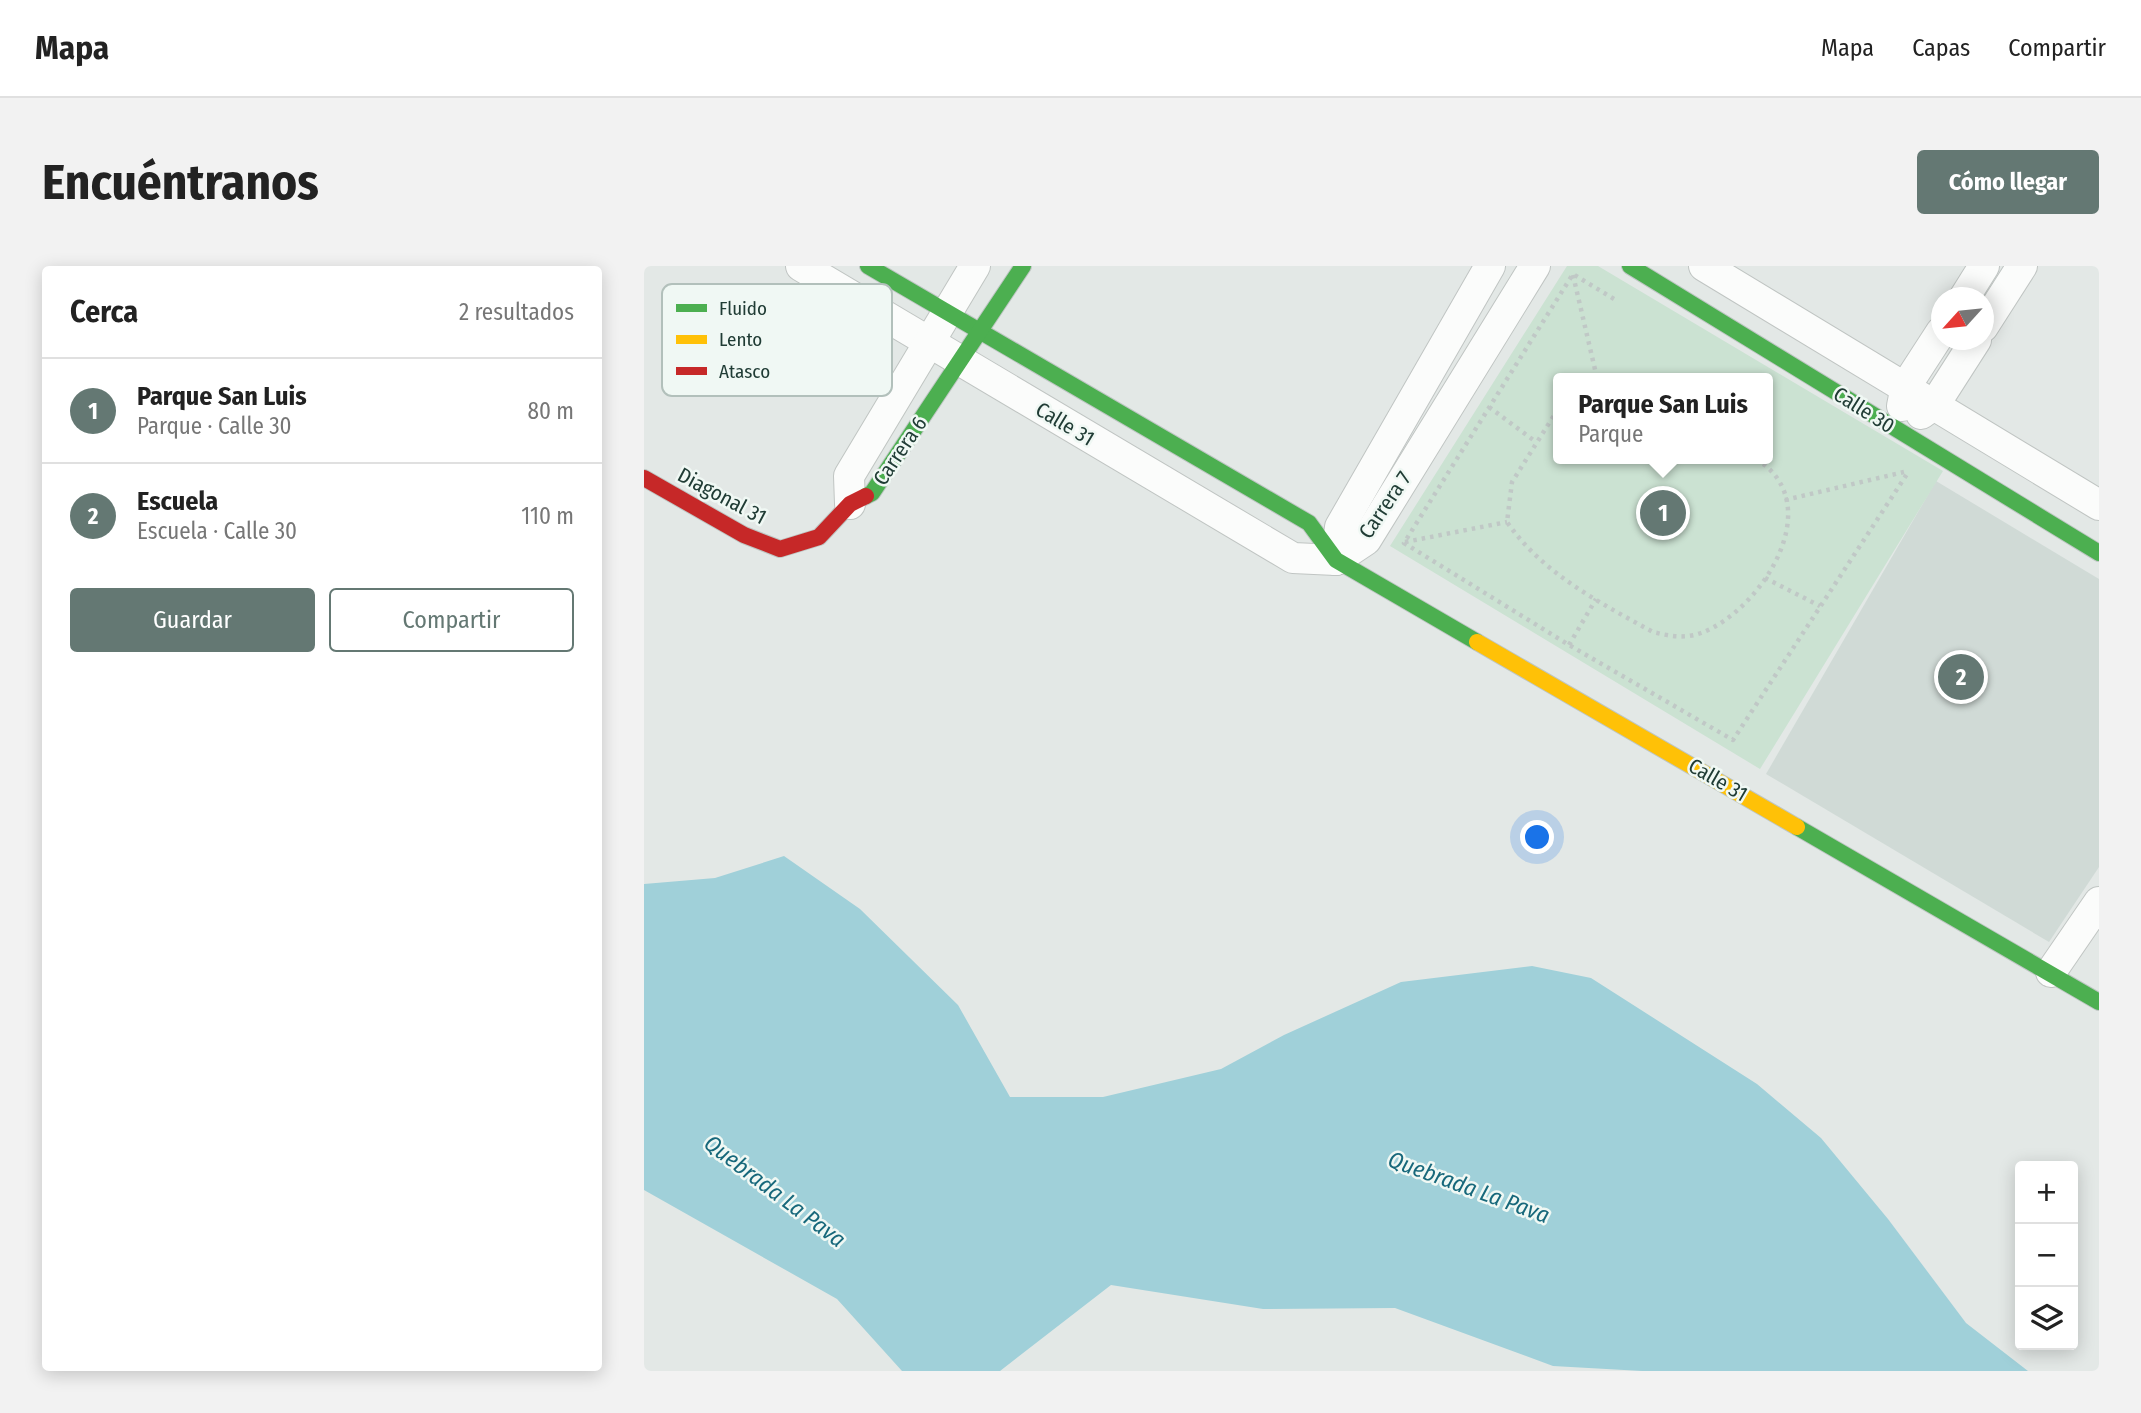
<!DOCTYPE html>
<html lang="es">
<head>
<meta charset="utf-8">
<style>
  :root { --surface:#fff; --page:#f2f2f2; --text:#222; --muted:#767676; --line:#e0e0e0; --accent:#647873 }
  body { margin:0; font-family:"Fira Sans Condensed",sans-serif; background:var(--page); color:var(--text) }
  .controls { position:absolute; right:21px; bottom:21px; display:grid; overflow:hidden; border-radius:7px; box-shadow:0 4px 18px #0003 }
  .controls button { width:63px; height:63px; display:grid; place-items:center; padding:0; border:0; border-bottom:2px solid var(--line); background:var(--surface); color:var(--text); font:35px sans-serif }
  .compass { position:absolute; left:1287px; top:21px; width:63px; height:63px; border-radius:50%; background:var(--surface); box-shadow:0 4px 18px #0003; rotate:243deg }
  .you { position:absolute; left:894px; top:572px; width:24px; height:24px; margin:-18px; border:5px solid #fff; border-radius:50%; background:#1a73e8; box-shadow:0 0 0 10px #1a73e833 }
  .badge { display:grid; place-items:center; width:46px; height:46px; border-radius:50%; background:var(--accent); color:#fff; font-size:23px; font-weight:700 }
  .pin { position:absolute; translate:-50% -50%; border:4px solid #fff; box-shadow:0 2px 7px #0006 }
  .popup { position:absolute; left:909px; top:107px; width:220px; height:91px; box-sizing:border-box; display:grid; place-content:center; border-radius:7px; background:var(--surface); filter:drop-shadow(0 2px 5px #0005); font-size:23px; white-space:nowrap; color:var(--muted) }
  .popup b { font-size:26px; color:var(--text) }
  .popup::after { content:''; position:absolute; left:50%; top:100%; margin-left:-14px; border:14px solid transparent; border-top-color:var(--surface) }
  .list { margin:0; padding:0; list-style:none }
  h2 { display:flex; justify-content:space-between; align-items:center; height:91px; margin:0; padding:0 28px; font-size:30px }
  h2 small { font-size:23px; font-weight:400; color:var(--muted) }
  .list li { display:grid; grid-template-columns:46px 1fr auto; gap:21px; align-items:center; box-sizing:border-box; height:105px; padding:0 28px; border-top:2px solid var(--line) }
  .list b { display:block; font-size:26px; white-space:nowrap }
  .list p { margin:0; font-size:23px; white-space:nowrap; color:var(--muted) }
  .list em { font-size:23px; font-style:normal; color:var(--muted) }
  .actions { display:flex; gap:14px; padding:21px 28px }
  .actions a { flex:1; padding:16px 0; border:2px solid var(--accent); border-radius:7px; text-align:center; font-size:24px; color:var(--accent) }
  .actions .main { background:var(--accent); color:#fff }
  .icon { flex:none; width:38px; height:38px; fill:none; stroke:currentColor; stroke-width:2; stroke-linecap:round; stroke-linejoin:round }
  .map { position:relative; flex:none; width:1455px; height:1105px; overflow:hidden; border-radius:7px }
  header { display:flex; align-items:center; gap:42px; box-sizing:border-box; height:98px; padding:0 35px; background:var(--surface); border-bottom:2px solid var(--line) }
  header strong { font-size:33px }
  nav { display:flex; gap:38px; margin-inline-start:auto; font-size:24px }
  .intro { display:flex; align-items:center; justify-content:space-between; box-sizing:border-box; height:168px; padding:0 42px }
  h1 { margin:0; font-size:49px }
  .button { padding:18px 32px; border-radius:7px; background:var(--accent); color:#fff; font-size:24px; font-weight:700 }
  main { display:flex; gap:42px; padding:0 42px }
  aside { flex:1; background:var(--surface); border-radius:7px; box-shadow:0 4px 18px #0003 }
  .map>svg:first-child { display:block }
  .built { fill:#d0dad6 }
  .green { fill:#cbe2d2; fill-rule:evenodd }
  .water { fill:#a0d0d9 }
  .lines { fill:none; stroke-linecap:round; stroke-linejoin:round }
  .street-casing { stroke:#c0c5c3; stroke-width:32 }
  .fast-casing { stroke:#bec6c3; stroke-width:18 }
  .slow-casing { stroke:#bec6c3; stroke-width:18 }
  .jam-casing { stroke:#bec6c3; stroke-width:18 }
  .path { stroke:#c0c8c6; stroke-width:4.5; stroke-dasharray:3.5 5; stroke-linecap:butt }
  .street { stroke:#fbfcfb; stroke-width:30 }
  .fast { stroke:#4caf50; stroke-width:16 }
  .slow { stroke:#ffc107; stroke-width:16 }
  .jam { stroke:#c62828; stroke-width:16 }
  .labels { text-anchor:middle; dominant-baseline:central; stroke-width:5; stroke-linejoin:round; paint-order:stroke }
  .street-label { font-size:21px; fill:#203c35; stroke:#f0f8f4 }
  .water-label { font-size:23px; font-style:italic; fill:#17687b; stroke:#f0f8f4 }
  .key { fill:#f0f8f4; stroke:#b2c0bb; stroke-width:2 }
  .key-label { font-size:19px; fill:#203c35 }
</style>
</head>
<body>
<header>
<strong>Mapa</strong>
<nav><a>Mapa</a><a>Capas</a><a>Compartir</a></nav>
</header>
<div class="intro"><h1>Encuéntranos</h1><a class="button">Cómo llegar</a></div>
<main>
<aside>
<h2>Cerca<small>2 resultados</small></h2>
<ul class="list">
<li><span class="badge">1</span><div><b>Parque San Luis</b><p>Parque · Calle 30</p></div><em>80 m</em></li>
<li><span class="badge">2</span><div><b>Escuela</b><p>Escuela · Calle 30</p></div><em>110 m</em></li>
</ul>
<div class="actions"><a class="main">Guardar</a><a>Compartir</a></div>
</aside>
<div class="map">
<svg width="1455" height="1105" viewBox="0 0 1455 1105">
  <rect width="100%" height="100%" fill="#e3e8e6"/>
  <polygon class="built" points="1292,215 1455,313 1455,601 1405,676 1122,508"/>
  <path class="green" d="M923 0H954L1299 205 1116 503 746 280ZM914 112H1124V193H914Z"/>
  <polygon class="water" points="140,590 216,643 314,739 366,831 459,831 577,803 640,769 757,716 888,700 947,712 1113,818 1177,872 1244,953 1322,1057 1384,1105 998,1105 909,1100 751,1042 619,1043 467,1019 356,1105 258,1105 193,1033 0,924 0,618 71,612"/>
  <g class="lines">
    <g class="street-casing">
      <g id="street">
        <polyline points="157,0 649,292 692,294"/>
        <polyline points="1060,0 1455,239"/>
        <polyline points="1320,32 1340,0"/>
        <polyline points="1339,61 1378,0"/>
        <polyline points="1258,140 1262,120 1297,66"/>
        <polyline points="1277,148 1291,138 1332,74"/>
        <polyline points="206,238 205,210 331,0"/>
        <polyline points="692,294 722,274 891,0"/>
        <polyline points="692,294 696,261 846,0"/>
        <polyline points="1407,706 1455,636"/>
      </g>
    </g>
    <g class="fast-casing">
      <g id="fast">
        <polyline points="224,0 665,257 692,294 833,376"/>
        <polyline points="986,0 1455,287"/>
        <polyline points="222,230 228,227 379,0"/>
        <polyline points="1153,561 1455,736"/>
      </g>
    </g>
    <g class="slow-casing">
      <polyline id="slow" points="833,376 1153,561"/>
    </g>
    <g class="jam-casing">
      <polyline id="jam" points="0,212 100,269 136,283 175,271 206,238 222,230"/>
    </g>
    <g class="path">
      <polyline points="929,9 953,112"/>
      <polyline points="970,33 929,8 760,277 925,379 1089,474 1263,208"/>
      <polyline points="845,141 892,176"/>
      <path d="M914 143 868 216 863 256C898 307 956 337 1009 366 1025 370 1041 373 1057 367 1117 345 1186 238 1112 193"/>
      <polyline points="1141,234 1260,206"/>
      <polyline points="761,276 863,256"/>
      <polyline points="1121,312 1176,340"/>
      <polyline points="925,379 952,333"/>
    </g>
    <use href="#street" class="street"/>
    <use href="#fast" class="fast"/>
    <use href="#slow" class="slow"/>
    <use href="#jam" class="jam"/>
  </g>
  <g class="labels">
    <g class="street-label">
      <text transform="translate(1220 144) rotate(32)">Calle 30</text>
      <text transform="translate(421 158) rotate(31)">Calle 31</text>
      <text transform="translate(256 185) rotate(-56)">Carrera 6</text>
      <text transform="translate(78 230) rotate(28)">Diagonal 31</text>
      <text transform="translate(741 239) rotate(-56)">Carrera 7</text>
      <text transform="translate(1074 514) rotate(30)">Calle 31</text>
    </g>
    <g class="water-label">
      <text transform="translate(825 921) rotate(20)">Quebrada La Pava</text>
      <text transform="translate(131 925) rotate(37)">Quebrada La Pava</text>
    </g>
  </g>
  <rect x="18" y="18" width="230" height="112" rx="10" class="key"/>
  <rect x="32" y="38" width="31" height="8" fill="#4caf50"/>
  <rect x="32" y="69" width="31" height="9" fill="#ffc107"/>
  <rect x="32" y="101" width="31" height="8" fill="#c62828"/>
  <g class="key-label">
    <text x="75" y="49">Fluido</text>
    <text x="75" y="80">Lento</text>
    <text x="75" y="112">Atasco</text>
  </g>
</svg>
<div class="controls">
<button>+</button>
<button>−</button>
<button><svg class="icon" aria-label="layers" viewBox="0 0 24 24"><path d="M12 4l9 5-9 5-9-5zM3 14l9 5 9-5"/></svg></button>
</div>
<svg class="compass" viewBox="-18 -18 36 36"><path d="M0-13l5 13h-10z" fill="#e53935"/><path d="M0 13l5-13h-10z" fill="#767676"/></svg>
<div class="you"></div>
<div class="pin badge" style="left:1019px;top:247px">1</div>
<div class="popup"><b>Parque San Luis</b>Parque</div>
<div class="pin badge" style="left:1317px;top:411px">2</div>
</div>
</main>
</body>
</html>
